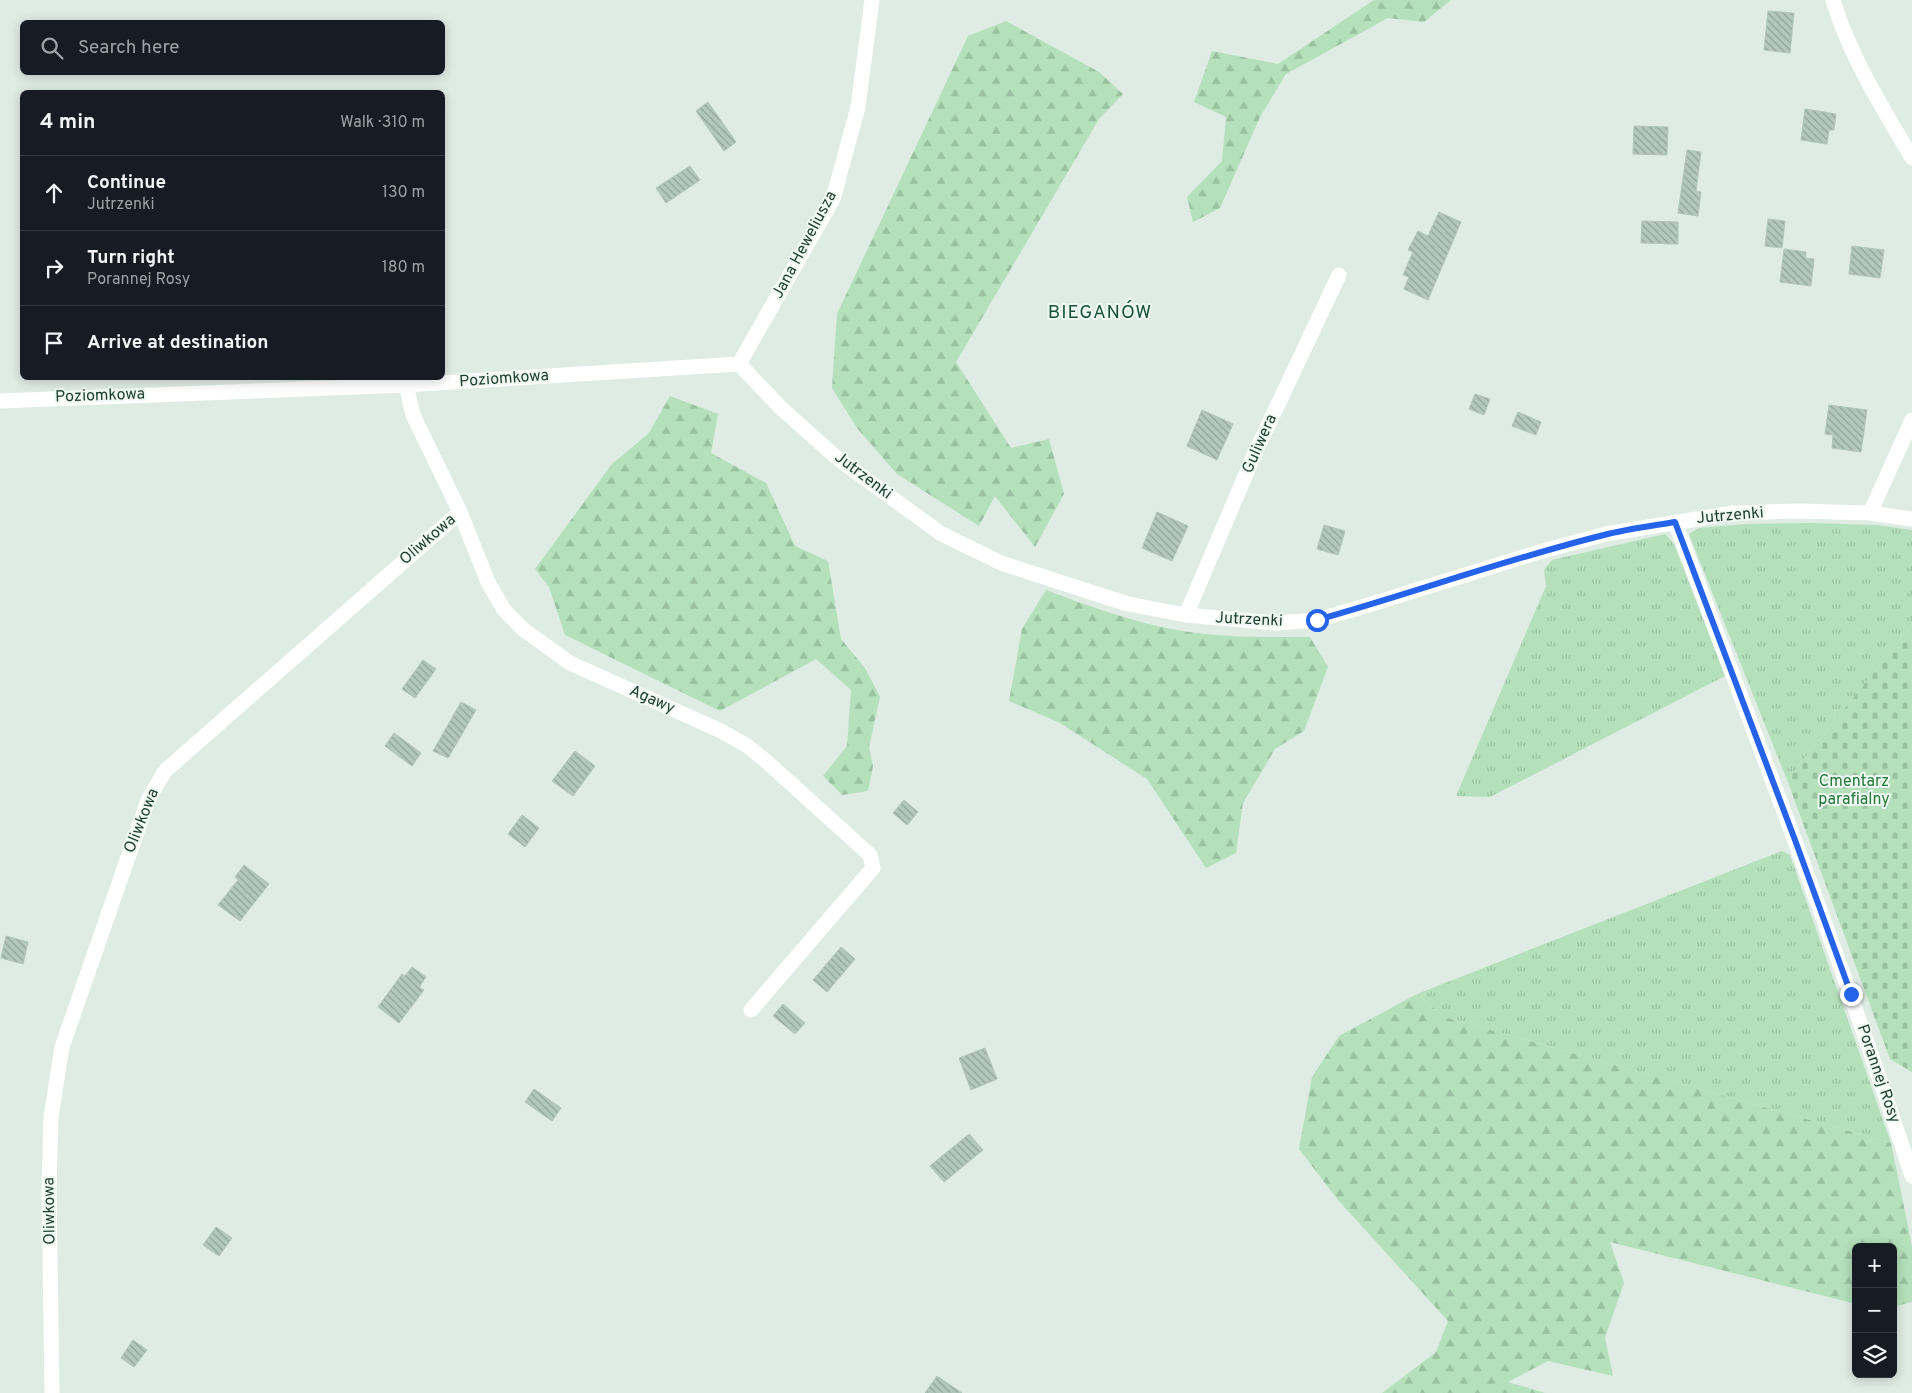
<!DOCTYPE html>
<html lang="en">
<head>
<meta charset="utf-8">
<style>
  :root { --surface:#171b24; --page:#20242c; --text:#f1f3f6; --muted:#9ea1a6; --line:#363941 }
  body { margin:0; font-family:Overpass,sans-serif; background:var(--page); color:var(--text) }
  .controls { position:absolute; right:15px; bottom:15px; display:grid; overflow:hidden; border-radius:8px; box-shadow:0 2px 12px #0003 }
  .controls button { width:45px; height:45px; display:grid; place-items:center; padding:0; border:0; border-bottom:1px solid var(--line); background:var(--surface); color:var(--text); font:25px sans-serif }
  .stop { position:absolute; width:15px; height:15px; margin:-11px; border:4px solid #2563eb; border-radius:50%; background:#fff }
  .stop.end { background:#2563eb; border-color:#fff; box-shadow:0 1px 5px #0008 }
  .list { margin:0; padding:0; list-style:none }
  h2 { display:flex; justify-content:space-between; align-items:center; height:65px; margin:0; padding:0 20px; font-size:21px }
  h2 small { font-size:16px; font-weight:400; color:var(--muted) }
  .list li { display:grid; grid-template-columns:32px 1fr auto; gap:15px; align-items:center; box-sizing:border-box; height:75px; padding:0 20px; border-top:1px solid var(--line) }
  .list b { display:block; font-size:19px; white-space:nowrap }
  .list p { margin:0; font-size:16px; white-space:nowrap; color:var(--muted) }
  .list em { font-size:16px; font-style:normal; color:var(--muted) }
  .icon { flex:none; width:28px; height:28px; fill:none; stroke:currentColor; stroke-width:2; stroke-linecap:round; stroke-linejoin:round }
  .map { position:relative; flex:none; width:1912px; height:1393px; overflow:hidden }
  .search { position:absolute; background:var(--surface); box-shadow:0 2px 12px #0003; left:20px; top:20px; width:425px; height:55px; display:flex; align-items:center; gap:12px; box-sizing:border-box; padding:0 18px; border-radius:8px; color:var(--muted); font-size:19px }
  .panel { position:absolute; background:var(--surface); box-shadow:0 2px 12px #0003; left:20px; top:90px; width:425px; height:290px; border-radius:8px }
  .map>svg:first-child { display:block }
  .grass { fill:url(#grass-tufts) }
  .forest { fill:url(#forest-firs) }
  .cemetery { fill:url(#cemetery-stones) }
  .building { fill:url(#building-back-hatch); stroke:#b0c6ba }
  .lines { fill:none; stroke-linecap:round; stroke-linejoin:round }
  .minor { stroke:#fff; stroke-width:15 }
  .route { stroke:#2563eb; stroke-width:6 }
  .labels { text-anchor:middle; dominant-baseline:central; stroke-width:4; stroke-linejoin:round; paint-order:stroke }
  .street-label { font-size:16px; fill:#1e3d31; stroke:#eff8f2 }
  .park-label { font-size:16px; fill:#23793b; stroke:#eff8f2 }
  .quarter-label { font-size:19px; letter-spacing:1px; fill:#17513d; stroke:#eff8f2 }
</style>
</head>
<body>
<div class="map">
<svg width="1912" height="1393" viewBox="0 0 1912 1393">
  <defs>
    <pattern id="grass-tufts" width="24" height="20" patternUnits="userSpaceOnUse" patternTransform="scale(1.25)"><rect width="24" height="20" fill="#b4e0bb"/><path d="M3 7l-1-3M5 7V3M7 7l1-3M15 17l-1-3M17 17v-4M19 17l1-3" fill="none" stroke="#9ac1a1"/></pattern>
    <pattern id="forest-firs" width="22" height="20" patternUnits="userSpaceOnUse" patternTransform="scale(1.25)"><rect width="22" height="20" fill="#b4e0bb"/><path d="M5 1l3.5 6h-7zM16 11l3.5 6h-7z" fill="#9ac1a1"/></pattern>
    <pattern id="cemetery-stones" width="16" height="16" patternUnits="userSpaceOnUse" patternTransform="scale(1.25)"><rect width="16" height="16" fill="#b4e0bb"/><path d="M2 7V4a2 2 0 0 1 4 0v3zM10 15v-3a2 2 0 0 1 4 0v3z" fill="#9ac1a1"/></pattern>
    <pattern id="building-back-hatch" width="6" height="6" patternUnits="userSpaceOnUse" patternTransform="scale(1.25)"><rect width="6" height="6" fill="#b3c7bd"/><path d="M-1 5l2 2M0 0l6 6M5-1l2 2" fill="none" stroke="#91a39a"/></pattern>
  </defs>
  <rect width="100%" height="100%" fill="#deece4"/>
  <g class="grass">
    <polygon points="1812,523 1877,525 1912,530 1912,625 1787,780 1689,534 1699,528 1746,524"/>
    <polygon points="1665,534 1674,544 1725,676 1490,797 1456,796 1546,586 1544,570 1552,560"/>
    <polygon points="1782,851 1790,855 1891,1143 1445,1017 1417,994"/>
  </g>
  <g class="forest">
    <polygon points="1374,0 1451,0 1424,22 1388,18 1286,74 1260,117 1220,208 1193,222 1187,197 1222,161 1226,117 1194,102 1212,51 1278,64"/>
    <polygon points="1006,21 1099,72 1123,94 1099,119 956,362 1011,448 1049,439 1064,494 1035,547 995,496 979,526 897,474 857,428 832,388 837,314 968,36"/>
    <polygon points="670,396 718,414 711,453 766,483 795,546 828,561 841,639 865,668 880,697 869,747 873,766 868,791 842,795 823,776 847,746 851,690 816,659 720,711 565,635 549,587 535,569 612,464 649,433"/>
    <path d="M1046 590C1089 606 1132 622 1177 630 1221 638 1266 637 1310 637L1328 667 1304 731 1275 749 1243 803 1236 853 1206 868 1147 779 1060 723 1009 701 1022 629Z"/>
    <polygon points="1417,994 1445,1017 1891,1143 1912,1246 1912,1302 1893,1307 1893,1247 1856,1247 1856,1304 1610,1242 1624,1283 1605,1338 1613,1376 1548,1361 1508,1382 1545,1393 1382,1393 1436,1352 1448,1321 1338,1200 1299,1149 1312,1077 1339,1036"/>
  </g>
  <polygon class="cemetery" points="1912,625 1912,1072 1890,1059 1787,780"/>
  <g class="building">
    <polygon points="1768,11 1794,13 1790,53 1764,50"/>
    <polygon points="708,102 736,142 724,151 696,111"/>
    <polygon points="1805,109 1836,114 1834,130 1829,130 1827,144 1801,140"/>
    <polygon points="1634,126 1668,127 1667,155 1633,154"/>
    <polygon points="1687,150 1701,152 1696,191 1701,192 1698,216 1678,213"/>
    <polygon points="690,166 700,180 666,203 656,188"/>
    <polygon points="1439,212 1461,222 1428,300 1404,289 1409,277 1403,275 1413,252 1408,250 1418,231 1428,236"/>
    <polygon points="1768,219 1785,221 1782,248 1765,246"/>
    <polygon points="1642,221 1678,222 1678,244 1641,243"/>
    <polygon points="1852,246 1884,250 1880,278 1849,274"/>
    <polygon points="1784,249 1806,252 1805,258 1814,259 1811,286 1780,282"/>
    <polygon points="1475,394 1490,399 1484,415 1469,409"/>
    <polygon points="1829,405 1867,410 1861,452 1832,448 1833,435 1825,434"/>
    <polygon points="1202,410 1233,424 1217,460 1187,446"/>
    <polygon points="1518,412 1541,422 1536,435 1512,426"/>
    <polygon points="1157,512 1188,526 1172,561 1142,548"/>
    <polygon points="1324,525 1345,531 1338,555 1317,549"/>
    <polygon points="423,660 436,669 415,698 402,689"/>
    <polygon points="461,702 476,710 448,758 433,751"/>
    <polygon points="394,733 421,753 412,766 385,746"/>
    <polygon points="575,751 595,766 573,796 552,781"/>
    <polygon points="904,800 918,812 907,825 893,813"/>
    <polygon points="522,815 539,828 525,847 508,834"/>
    <polygon points="244,865 269,884 240,921 218,905 238,880 235,877"/>
    <polygon points="6,936 28,942 23,964 1,958"/>
    <polygon points="841,947 855,959 827,992 813,980"/>
    <polygon points="412,967 426,977 419,987 424,990 399,1023 378,1007 402,974 405,976"/>
    <polygon points="783,1004 805,1023 795,1034 773,1016"/>
    <polygon points="985,1048 997,1079 971,1090 959,1058"/>
    <polygon points="534,1089 561,1108 552,1121 525,1102"/>
    <polygon points="969,1134 983,1150 944,1182 930,1166"/>
    <polygon points="216,1227 232,1238 219,1256 203,1245"/>
    <polygon points="133,1340 147,1350 134,1367 121,1358"/>
    <polygon points="937,1376 962,1393 925,1393"/>
  </g>
  <g class="lines">
    <g class="minor">
      <path d="M1833 0C1850 57 1882 107 1912 158"/>
      <polyline points="739,364 781,408 837,458 940,533 1001,563 1044,577 1128,604 1186,615 1275,623 1317,620 1375,603 1539,552 1606,534 1733,513 1798,511 1870,513 1912,519"/>
      <polyline points="739,364 833,199 858,107 872,0"/>
      <polyline points="0,401 406,385 739,364"/>
      <polyline points="460,512 488,582 504,610 524,630 570,663 721,731 746,745 766,761 870,855 873,868 751,1010"/>
      <polyline points="1870,513 1912,420"/>
      <path d="M1675 522C1757 739 1840 955 1912 1176"/>
      <polyline points="1186,615 1255,453 1339,275"/>
      <polyline points="52,1393 49,1189 51,1117 62,1047 148,800 165,771 460,512 413,415 406,385"/>
    </g>
  </g>
  <g class="lines">
    <path class="route" d="M1317 620C1413 593 1507 559 1604 535 1627 529 1651 526 1675 522L1795 840 1851 994"/>
  </g>
  <g class="labels">
    <g class="street-label">
      <text transform="translate(805 245) rotate(-62)">Jana Heweliusza</text>
      <text transform="translate(504 379) rotate(-4)">Poziomkowa</text>
      <text transform="translate(100 396) rotate(-2)">Poziomkowa</text>
      <text transform="translate(1260 444) rotate(-66)">Guliwera</text>
      <text transform="translate(863 476) rotate(37)">Jutrzenki</text>
      <text transform="translate(1730 516) rotate(-5)">Jutrzenki</text>
      <text transform="translate(428 540) rotate(-41)">Oliwkowa</text>
      <text transform="translate(1249 620) rotate(3)">Jutrzenki</text>
      <text transform="translate(652 700) rotate(24)">Agawy</text>
      <text transform="translate(142 821) rotate(-68)">Oliwkowa</text>
      <text transform="translate(1878 1074) rotate(71)">Porannej Rosy</text>
      <text transform="translate(50 1211) rotate(-91)">Oliwkowa</text>
    </g>
    <g class="park-label">
      <text x="1854" y="782">Cmentarz<tspan x="1854" dy="18">parafialny</tspan></text>
    </g>
    <g class="quarter-label">
      <text x="1100" y="313">BIEGANÓW</text>
    </g>
  </g>
</svg>
<div class="controls">
<button>+</button>
<button>−</button>
<button><svg class="icon" aria-label="layers" viewBox="0 0 24 24"><path d="M12 4l9 5-9 5-9-5zM3 14l9 5 9-5"/></svg></button>
</div>
<div class="stop" style="left:1317px;top:620px"></div>
<div class="stop end" style="left:1851px;top:994px"></div>
<div class="search"><svg class="icon" aria-label="search" viewBox="0 0 24 24"><circle cx="10" cy="10" r="6"/><path d="M15 15l6 6"/></svg>Search here</div>
<section class="panel">
<h2>4 min<small>Walk · 310 m</small></h2>
<ul class="list">
<li><svg class="icon" aria-label="ahead" viewBox="0 0 24 24"><path d="M12 20V5M6 11l6-6 6 6"/></svg><div><b>Continue</b><p>Jutrzenki</p></div><em>130 m</em></li>
<li><svg class="icon" aria-label="right" viewBox="0 0 24 24"><path d="M7 20v-9h11M14 6l5 5-5 5"/></svg><div><b>Turn right</b><p>Porannej Rosy</p></div><em>180 m</em></li>
<li><svg class="icon" aria-label="arrive" viewBox="0 0 24 24"><path d="M6 21V4h12l-3 4 3 4H6"/></svg><div><b>Arrive at destination</b></div></li>
</ul>
</section>
</div>
</body>
</html>
